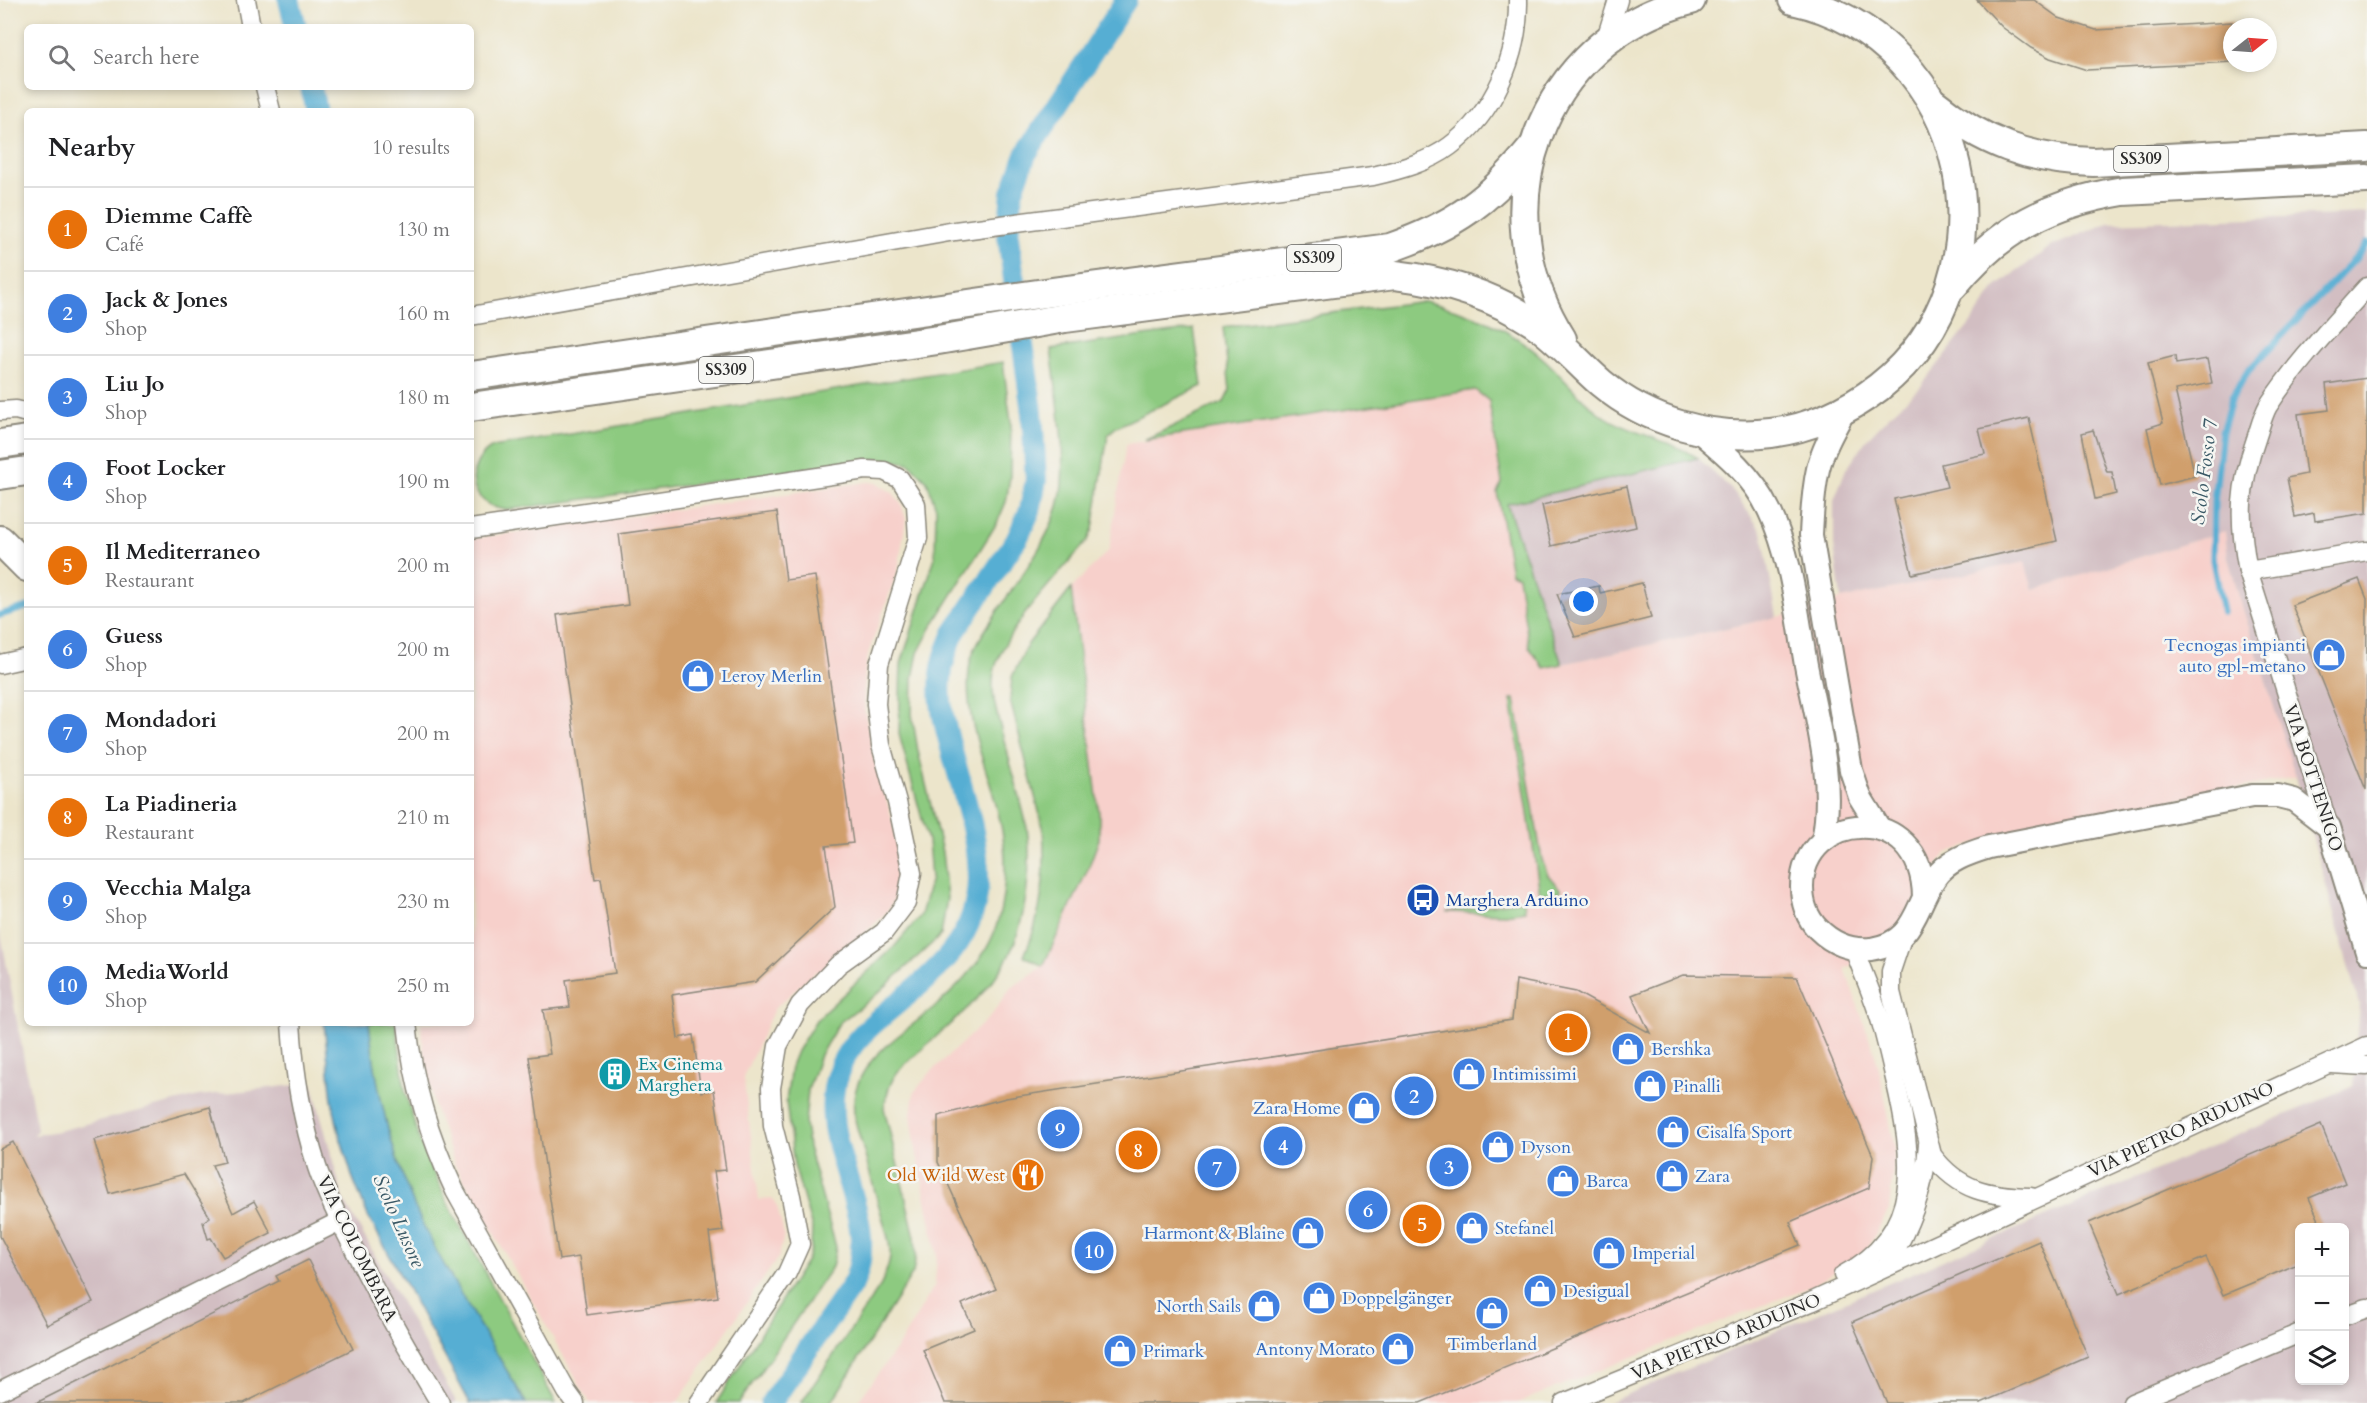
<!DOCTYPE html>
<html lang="en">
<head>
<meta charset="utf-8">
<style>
  :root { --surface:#fff; --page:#f2f2f2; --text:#202124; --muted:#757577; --line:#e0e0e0; --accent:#d1495b }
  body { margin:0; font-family:Cardo,serif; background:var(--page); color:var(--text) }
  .controls { position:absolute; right:18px; bottom:18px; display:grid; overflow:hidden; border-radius:9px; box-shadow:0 3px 9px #0003 }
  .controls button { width:54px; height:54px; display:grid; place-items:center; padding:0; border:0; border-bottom:2px solid var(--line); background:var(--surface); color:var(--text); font:30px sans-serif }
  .compass { position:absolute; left:2223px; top:18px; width:54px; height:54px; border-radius:50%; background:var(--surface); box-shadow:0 3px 9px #0003; rotate:73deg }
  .you { position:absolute; left:1584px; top:602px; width:21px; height:21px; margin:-15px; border:4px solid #fff; border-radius:50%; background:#1a73e8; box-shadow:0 0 0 9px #1a73e833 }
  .badge { display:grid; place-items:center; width:39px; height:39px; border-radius:50%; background:var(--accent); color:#fff; font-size:20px; font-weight:700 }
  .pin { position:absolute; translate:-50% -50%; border:3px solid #fff; box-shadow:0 2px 6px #0006 }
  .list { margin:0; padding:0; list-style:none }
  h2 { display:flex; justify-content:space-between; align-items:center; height:78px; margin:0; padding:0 24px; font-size:26px }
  h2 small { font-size:20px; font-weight:400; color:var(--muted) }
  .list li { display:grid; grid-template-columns:39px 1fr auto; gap:18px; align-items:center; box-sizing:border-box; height:84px; padding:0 24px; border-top:2px solid var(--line) }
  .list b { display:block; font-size:22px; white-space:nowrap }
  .list p { margin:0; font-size:20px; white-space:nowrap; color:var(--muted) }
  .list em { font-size:20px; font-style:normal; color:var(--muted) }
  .icon { flex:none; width:33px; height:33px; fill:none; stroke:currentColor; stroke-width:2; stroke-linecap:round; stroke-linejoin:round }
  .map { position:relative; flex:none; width:2367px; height:1403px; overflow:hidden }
  .search { position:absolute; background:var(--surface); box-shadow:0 3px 9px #0003; left:24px; top:24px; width:450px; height:66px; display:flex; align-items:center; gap:15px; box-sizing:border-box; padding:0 21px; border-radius:9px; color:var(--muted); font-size:22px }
  .panel { position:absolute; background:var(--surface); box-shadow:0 3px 9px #0003; left:24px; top:108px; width:450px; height:918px; border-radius:9px }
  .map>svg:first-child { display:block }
  .built { fill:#f7d0cb }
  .industrial { fill:#d2bec2; fill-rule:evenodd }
  .green { fill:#8dca80; stroke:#5c7a56; stroke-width:1.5 }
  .water { fill:#56aed3; stroke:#406c7f; stroke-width:1.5 }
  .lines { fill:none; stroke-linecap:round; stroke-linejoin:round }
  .stream { stroke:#56aed3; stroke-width:7 }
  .canal { stroke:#56aed3; stroke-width:22 }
  .building { fill:#d09f6c }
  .minor-casing { stroke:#8c887b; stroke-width:21 }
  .tertiary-casing { stroke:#8c887b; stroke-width:26 }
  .primary-casing { stroke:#8c887b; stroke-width:32 }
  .minor { stroke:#fff; stroke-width:18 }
  .tertiary { stroke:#fff; stroke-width:22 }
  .primary { stroke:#fff; stroke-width:28 }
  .labels { text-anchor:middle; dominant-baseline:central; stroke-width:5; stroke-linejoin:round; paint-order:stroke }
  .shield { fill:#f6f6f2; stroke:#686867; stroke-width:1.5 }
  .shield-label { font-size:16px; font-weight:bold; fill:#2b2b2b }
  .shop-label { font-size:18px; fill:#366cbe; stroke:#f6f6f2; text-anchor:start }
  .street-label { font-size:18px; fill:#2b2b2b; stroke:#f6f6f2 }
  .transit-label { font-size:18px; fill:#164399; stroke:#f6f6f2; text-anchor:start }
  .culture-label { font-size:18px; fill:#0d838f; stroke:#f6f6f2; text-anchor:start }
  .food-label { font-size:18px; fill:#c56008; stroke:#f6f6f2; text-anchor:end }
  .water-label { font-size:20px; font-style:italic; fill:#3a5966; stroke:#f6f6f2 }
</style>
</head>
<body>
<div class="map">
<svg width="2367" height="1403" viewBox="0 0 2367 1403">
  <rect width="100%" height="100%" fill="#f6f6f2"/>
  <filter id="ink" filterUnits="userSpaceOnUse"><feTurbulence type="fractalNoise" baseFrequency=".0167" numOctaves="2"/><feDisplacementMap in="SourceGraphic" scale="12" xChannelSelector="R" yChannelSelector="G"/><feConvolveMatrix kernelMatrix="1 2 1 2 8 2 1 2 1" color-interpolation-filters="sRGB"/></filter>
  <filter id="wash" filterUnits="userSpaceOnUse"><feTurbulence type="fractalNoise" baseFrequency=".008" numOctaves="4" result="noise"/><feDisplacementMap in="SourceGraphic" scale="24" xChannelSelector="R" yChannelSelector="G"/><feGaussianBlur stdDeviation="1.35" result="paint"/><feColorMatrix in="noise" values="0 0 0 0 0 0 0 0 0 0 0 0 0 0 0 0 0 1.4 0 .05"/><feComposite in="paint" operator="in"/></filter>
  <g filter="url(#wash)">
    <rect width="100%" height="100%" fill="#ece5cb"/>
    <g class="built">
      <polygon points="1475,390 1489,401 1502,483 1497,492 1511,572 1518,576 1529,647 1544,668 1777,617 1841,599 2026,561 2033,590 2225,531 2228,558 2238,593 2296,777 2169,801 2000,836 1946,853 1885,951 1845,968 1878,1064 1895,1148 1889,1210 1865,1252 1814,1285 1517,1403 857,1403 901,1342 935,1285 937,1255 915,1144 911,1115 914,1092 930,1073 991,1016 1010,989 1043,966 1088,869 1099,840 1099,813 1071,589 1109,550 1126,444"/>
      <polygon points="868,482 877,483 893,493 901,504 906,519 898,570 869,651 865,670 864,694 865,713 874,756 894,826 900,889 886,913 820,974 816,971 774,1009 744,1075 744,1082 759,1200 772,1199 776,1202 784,1235 779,1256 677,1403 590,1403 455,1165 434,1106 424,1054 421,1023 471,1023 471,539"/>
    </g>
    <g class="industrial">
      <path d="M2367 214V1403H1607L2353 1086 2359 1005 2296 777 2238 593 2228 558 2225 531 2033 590 2025 562 1841 599 1834 545V500L1846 469 1867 439 1890 415 1921 386 1971 323 1995 288 2050 247 2108 223ZM2300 1228H2344V1380H2300Z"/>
      <polygon points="1698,458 1734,492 1762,532 1777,617 1562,664 1507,504"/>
      <polygon points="0,929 37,1130 34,1135 58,1131 199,1096 312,1083 343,1198 457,1403 0,1403"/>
    </g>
    <g class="green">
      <path d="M1424 301C1470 312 1511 328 1546 361 1564 378 1578 397 1598 412 1629 434 1666 438 1698 458L1507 504 1562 664 1544 668 1529 647 1518 576 1511 573 1497 492 1502 483 1489 401 1475 390 1144 440 1224 402 1230 390 1223 327Z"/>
      <path d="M1194 329 1202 386 1116 427 1108 435 1093 529 1088 540C1058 576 1008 624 995 668 988 692 999 720 1005 744 1012 770 1020 796 1026 823 1033 858 1027 910 1014 944 997 989 953 1020 919 1052 912 1059 902 1066 896 1074 889 1084 886 1096 884 1108L915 1237 916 1255 913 1273 831 1403H801L881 1285C885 1274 891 1262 890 1250 889 1237 884 1223 880 1210 874 1189 868 1167 862 1145 858 1131 852 1115 854 1100 858 1056 907 1032 937 1005 959 986 983 961 994 933 1005 903 1008 863 1002 831 993 777 963 726 969 670 971 649 984 632 995 615 1017 581 1052 538 1060 498 1068 457 1056 392 1051 349Z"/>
      <path d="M1003 362 1011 423 1010 477 1006 502 997 523 931 628 918 653 913 678 912 714 918 751 942 852 947 898 941 935 877 994 839 1023 820 1055 808 1090 805 1123 808 1147 836 1247 832 1267 739 1403H716L807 1260 811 1249 812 1228 794 1165 786 1102 791 1066 797 1051 816 1020 894 947 921 915 931 878 928 841 899 734 901 664 935 557 936 508 927 481 909 463 878 459 506 510C499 509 491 507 485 502 465 486 473 457 493 447Z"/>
      <path d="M1071 589 1099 813V839L1088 869 1043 966 1024 956C1043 914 1046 872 1043 827L1010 700 1012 677 1028 644Z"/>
      <polygon points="1511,699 1515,699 1542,860 1548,875 1561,890 1560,892 1540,894"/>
      <polygon points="1524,900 1525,911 1505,914 1446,912"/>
      <path d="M369 1023H396L405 1091 418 1136 447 1202 556 1403H526C493 1346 455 1289 425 1229 394 1167 376 1092 369 1023Z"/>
    </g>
    <path class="water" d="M324 1023H369C376 1092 394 1167 425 1229 455 1289 493 1346 526 1403H470L368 1216 352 1176 339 1133 332 1100Z"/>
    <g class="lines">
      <g class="stream">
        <polyline points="2223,612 2213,560 2214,501 2222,432 2232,397 2248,371 2356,258 2367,243"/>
        <polyline points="0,615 27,607"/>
      </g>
      <g class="canal">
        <polyline points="289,0 296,27"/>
        <polyline points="311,87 316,111"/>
        <path d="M771 1403 854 1282C884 1210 808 1141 841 1065 851 1042 869 1027 888 1011 932 975 979 940 978 877 978 833 961 787 950 744 944 722 938 699 941 677 942 661 948 647 954 633L1018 537 1030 510 1036 480 1032 412 1008 235 1012 193 1026 154 1126 0"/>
      </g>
    </g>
    <g id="blocks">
      <g class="building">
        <polygon points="1977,0 2034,0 2059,18 2096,30 2232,22 2232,62 2087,70 2050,58 2031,48 2002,27"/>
        <polygon points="2175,356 2176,364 2207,359 2212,383 2175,390 2195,476 2160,485 2147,428 2163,423 2148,363"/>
        <polygon points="2367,378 2367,513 2315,521 2314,513 2295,517 2287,478 2306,474 2298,414 2329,410 2326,384"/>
        <polygon points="2029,418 2057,541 1912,574 1894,499 1947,487 1941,464 1985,454 1979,429"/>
        <polygon points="2093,430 2107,472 2112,472 2116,494 2095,499 2082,433"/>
        <polygon points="1627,486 1636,527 1551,546 1542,505"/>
        <polygon points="777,512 786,580 815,576 853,843 826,846 835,907 755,982 672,995 678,1038 693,1035 701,1092 714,1090 726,1170 714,1171 723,1231 709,1233 718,1297 587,1315 579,1257 559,1260 529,1057 550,1054 543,1010 570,1007 566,980 615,973 601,878 595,879 557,615 628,605 619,534"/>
        <polygon points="2359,579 2367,599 2366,790 2292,605"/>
        <polygon points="1642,583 1651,618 1575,637 1557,594 1599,586 1600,593"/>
        <polygon points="1683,975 1797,977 1873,1156 1869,1188 1790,1222 1800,1245 1420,1403 945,1403 923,1350 974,1329 962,1304 996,1289 938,1162 938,1116 1006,1098 1512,1020 1516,980 1576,992 1650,1033 1632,995"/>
        <polygon points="210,1107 225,1162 212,1165 233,1213 254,1201 271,1233 223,1257 211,1238 208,1239 203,1222 210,1217 184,1174 110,1194 94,1140"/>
        <polygon points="2321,1125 2345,1183 2309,1198 2322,1227 2300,1227 2300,1263 2223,1295 2206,1257 2119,1294 2089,1223"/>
        <polygon points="13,1142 93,1302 47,1325 0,1236 0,1149"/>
        <polygon points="2039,1241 2088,1357 1981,1403 1887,1403 1852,1322"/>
        <polygon points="308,1260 353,1349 244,1403 36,1403 279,1281 276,1276"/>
      </g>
    </g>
  </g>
  <g filter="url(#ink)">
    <use href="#blocks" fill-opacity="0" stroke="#8c887b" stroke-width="1.5"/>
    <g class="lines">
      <g class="minor-casing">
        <g id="minor">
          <polyline points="246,0 251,27"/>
          <polyline points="1605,42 1618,0"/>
          <polyline points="265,87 271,111"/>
          <path d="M471 316 955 231 1373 176C1399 170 1429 162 1450 146 1494 113 1519 55 1518 0"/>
          <polyline points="0,411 16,410 27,413"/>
          <polyline points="471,529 865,470 884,471 900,479 916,504 918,538 879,664 876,704 881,745 897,802 912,873 906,903 884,932 838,965 800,1005 778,1046 771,1088 773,1126 791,1196 800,1244 787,1273 699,1403"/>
          <polyline points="2248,571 2367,551"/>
          <polyline points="0,664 27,658"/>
          <path d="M2329 827 2248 571C2238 519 2239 487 2257 436 2260 427 2263 415 2268 406 2296 363 2333 325 2367 287"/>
          <path d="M1903 935 1891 971V992L1932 1155C1959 1191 1989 1196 2031 1197"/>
          <path d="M291 1023C294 1072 302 1120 317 1167 326 1195 340 1221 353 1247 379 1300 409 1352 440 1403"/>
          <path d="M407 1023C413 1084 429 1136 455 1191L567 1392 575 1403"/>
          <polyline points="2331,1064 2367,1066"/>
          <path d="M1886 1267C1909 1228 1925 1190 1928 1144"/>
          <path d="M1843 1275C1925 1233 1913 1156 1895 1079 1891 1062 1887 1044 1882 1026 1875 1000 1863 974 1854 949"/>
          <polyline points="2344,1316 2367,1308"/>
          <polyline points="0,1391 340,1221"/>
          <polyline points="1564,1403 1811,1302 2367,1046"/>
          <polyline points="2132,1403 2300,1333"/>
        </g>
      </g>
      <g class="tertiary-casing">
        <g id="tertiary">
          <path d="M1845 409C1835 428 1823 448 1818 469 1813 491 1812 513 1811 535L1851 770 1860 797 1879 828"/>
          <path d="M1696 429C1724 452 1753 476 1769 510 1792 558 1797 613 1806 665 1817 722 1835 782 1823 840"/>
          <path d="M1924 897C1922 799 1802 811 1802 887 1802 902 1807 918 1818 929 1832 943 1851 951 1871 949 1916 942 1914 908 1935 878 1947 860 1970 853 1989 847L2252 796H2278L2294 800 2329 827 2367 952"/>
        </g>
      </g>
      <g class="primary-casing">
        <g id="primary">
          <path d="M1934 103C1983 143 2030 160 2093 162L2367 147"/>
          <path d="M1953 286C1999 229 2051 203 2123 191L2367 179"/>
          <path d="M1562 339C1479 209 1538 39 1691 0"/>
          <path d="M471 376 1059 291 1390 248C1456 225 1490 200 1534 146"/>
          <path d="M471 407 938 340 1065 318 1395 275C1446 281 1493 295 1536 324 1560 341 1579 364 1601 383 1648 422 1710 440 1771 433 1810 428 1848 411 1879 387 2021 275 1971 39 1793 0"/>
          <polyline points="0,444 27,440"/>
          <polyline points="0,475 27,471"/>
          <polyline points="0,540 27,567"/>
        </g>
      </g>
      <use href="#minor" class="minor"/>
      <use href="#tertiary" class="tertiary"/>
      <use href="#primary" class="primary"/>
    </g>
  </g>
  <defs>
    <g id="shop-disc" transform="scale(1.725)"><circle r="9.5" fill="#3f7fe0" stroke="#f6f6f2"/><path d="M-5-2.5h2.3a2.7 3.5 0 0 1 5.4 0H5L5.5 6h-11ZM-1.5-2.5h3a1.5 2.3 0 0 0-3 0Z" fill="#fff"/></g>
    <g id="bus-disc" transform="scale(1.725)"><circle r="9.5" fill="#1a4fb4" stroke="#f6f6f2"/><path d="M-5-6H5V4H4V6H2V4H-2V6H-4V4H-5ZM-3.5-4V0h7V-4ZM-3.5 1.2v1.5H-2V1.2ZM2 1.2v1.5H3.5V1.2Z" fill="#fff"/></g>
    <g id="building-disc" transform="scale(1.725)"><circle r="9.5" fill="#0f9aa8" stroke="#f6f6f2"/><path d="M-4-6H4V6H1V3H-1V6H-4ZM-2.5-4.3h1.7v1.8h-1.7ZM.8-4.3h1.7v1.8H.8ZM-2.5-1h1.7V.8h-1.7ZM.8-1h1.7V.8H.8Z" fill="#fff"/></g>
    <g id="restaurant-disc" transform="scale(1.725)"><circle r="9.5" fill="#e8710a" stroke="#f6f6f2"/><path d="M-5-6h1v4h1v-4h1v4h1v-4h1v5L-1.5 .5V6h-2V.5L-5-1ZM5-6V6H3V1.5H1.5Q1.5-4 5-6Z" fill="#fff"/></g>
  </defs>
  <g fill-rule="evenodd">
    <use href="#shop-disc" x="2329" y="655"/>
    <use href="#shop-disc" x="698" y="676"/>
    <use href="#bus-disc" x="1423" y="900"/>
    <use href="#shop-disc" x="1628" y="1049"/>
    <use href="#building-disc" x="615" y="1074"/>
    <use href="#shop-disc" x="1469" y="1074"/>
    <use href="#shop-disc" x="1650" y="1086"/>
    <use href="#shop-disc" x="1364" y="1108"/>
    <use href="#shop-disc" x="1673" y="1132"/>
    <use href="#shop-disc" x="1498" y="1147"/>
    <use href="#restaurant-disc" x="1028" y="1175"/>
    <use href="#shop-disc" x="1672" y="1176"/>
    <use href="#shop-disc" x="1563" y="1181"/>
    <use href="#shop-disc" x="1472" y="1228"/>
    <use href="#shop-disc" x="1308" y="1233"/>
    <use href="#shop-disc" x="1609" y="1253"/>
    <use href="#shop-disc" x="1540" y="1291"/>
    <use href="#shop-disc" x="1319" y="1298"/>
    <use href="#shop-disc" x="1264" y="1306"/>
    <use href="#shop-disc" x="1492" y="1313"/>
    <use href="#shop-disc" x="1398" y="1349"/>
    <use href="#shop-disc" x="1120" y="1351"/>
  </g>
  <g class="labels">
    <g class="shield">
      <rect x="2114" y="146" width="54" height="26" rx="4.5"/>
      <rect x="1287" y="245" width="54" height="26" rx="4.5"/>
      <rect x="699" y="357" width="54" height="26" rx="4.5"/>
    </g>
    <g class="shield-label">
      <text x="2141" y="159">SS309</text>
      <text x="1314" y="258">SS309</text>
      <text x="726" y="370">SS309</text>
    </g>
    <g class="shop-label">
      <text x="2306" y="645" text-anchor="end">Tecnogas impianti<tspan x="2306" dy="21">auto gpl-metano</tspan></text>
      <text x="721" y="676">Leroy Merlin</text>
      <text x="1651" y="1049">Bershka</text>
      <text x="1492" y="1074">Intimissimi</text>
      <text x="1673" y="1086">Pinalli</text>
      <text x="1341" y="1108" text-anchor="end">Zara Home</text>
      <text x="1696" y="1132">Cisalfa Sport</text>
      <text x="1521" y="1147">Dyson</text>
      <text x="1695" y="1176">Zara</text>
      <text x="1586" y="1181">Barca</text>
      <text x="1495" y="1228">Stefanel</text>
      <text x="1285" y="1233" text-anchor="end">Harmont &amp; Blaine</text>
      <text x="1632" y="1253">Imperial</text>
      <text x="1563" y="1291">Desigual</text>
      <text x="1342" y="1298">Doppelgänger</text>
      <text x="1241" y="1306" text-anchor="end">North Sails</text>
      <text x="1492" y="1344" text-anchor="middle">Timberland</text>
      <text x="1375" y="1349" text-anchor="end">Antony Morato</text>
      <text x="1143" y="1351">Primark</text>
    </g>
    <g class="street-label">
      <text transform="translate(2313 778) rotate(72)">VIA BOTTENIGO</text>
      <text transform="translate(2181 1130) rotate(-25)">VIA PIETRO ARDUINO</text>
      <text transform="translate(357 1249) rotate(64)">VIA COLOMBARA</text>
      <text transform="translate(1726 1337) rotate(-22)">VIA PIETRO ARDUINO</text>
    </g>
    <g class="transit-label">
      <text x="1446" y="900">Marghera Arduino</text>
    </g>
    <g class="culture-label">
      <text x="638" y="1064">Ex Cinema<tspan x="638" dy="21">Marghera</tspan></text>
    </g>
    <g class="food-label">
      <text x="1005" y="1175">Old Wild West</text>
    </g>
    <g class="water-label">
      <text transform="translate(2204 472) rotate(-83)">Scolo Fosso 7</text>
      <text transform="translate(399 1221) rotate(66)">Scolo Lusore</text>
    </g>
  </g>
</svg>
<div class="controls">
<button>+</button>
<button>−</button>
<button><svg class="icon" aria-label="layers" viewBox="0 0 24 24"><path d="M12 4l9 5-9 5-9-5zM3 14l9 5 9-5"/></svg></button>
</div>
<svg class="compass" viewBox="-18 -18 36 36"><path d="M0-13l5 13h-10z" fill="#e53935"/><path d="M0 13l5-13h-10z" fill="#757577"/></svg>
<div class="you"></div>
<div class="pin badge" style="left:1568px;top:1033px;background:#e8710a">1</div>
<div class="pin badge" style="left:1414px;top:1096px;background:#3f7fe0">2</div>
<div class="pin badge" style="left:1449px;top:1167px;background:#3f7fe0">3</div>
<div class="pin badge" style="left:1283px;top:1146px;background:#3f7fe0">4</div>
<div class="pin badge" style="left:1422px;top:1224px;background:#e8710a">5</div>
<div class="pin badge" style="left:1368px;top:1210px;background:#3f7fe0">6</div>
<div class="pin badge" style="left:1217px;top:1168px;background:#3f7fe0">7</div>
<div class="pin badge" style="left:1138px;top:1150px;background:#e8710a">8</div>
<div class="pin badge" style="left:1060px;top:1129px;background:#3f7fe0">9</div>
<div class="pin badge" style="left:1094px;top:1251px;background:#3f7fe0">10</div>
<div class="search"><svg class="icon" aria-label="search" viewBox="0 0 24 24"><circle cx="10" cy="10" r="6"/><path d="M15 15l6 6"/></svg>Search here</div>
<section class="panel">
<h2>Nearby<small>10 results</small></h2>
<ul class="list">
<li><span class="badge" style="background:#e8710a">1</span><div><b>Diemme Caffè</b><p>Café</p></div><em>130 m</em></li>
<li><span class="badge" style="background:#3f7fe0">2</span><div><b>Jack &amp; Jones</b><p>Shop</p></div><em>160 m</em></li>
<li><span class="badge" style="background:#3f7fe0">3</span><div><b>Liu Jo</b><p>Shop</p></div><em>180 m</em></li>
<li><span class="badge" style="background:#3f7fe0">4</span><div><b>Foot Locker</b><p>Shop</p></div><em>190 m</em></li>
<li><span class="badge" style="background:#e8710a">5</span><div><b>Il Mediterraneo</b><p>Restaurant</p></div><em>200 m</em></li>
<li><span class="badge" style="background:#3f7fe0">6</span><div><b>Guess</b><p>Shop</p></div><em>200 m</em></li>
<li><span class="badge" style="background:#3f7fe0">7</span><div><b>Mondadori</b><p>Shop</p></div><em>200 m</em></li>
<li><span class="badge" style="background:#e8710a">8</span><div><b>La Piadineria</b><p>Restaurant</p></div><em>210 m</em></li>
<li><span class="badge" style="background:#3f7fe0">9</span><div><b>Vecchia Malga</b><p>Shop</p></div><em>230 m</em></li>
<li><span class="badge" style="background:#3f7fe0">10</span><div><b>MediaWorld</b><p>Shop</p></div><em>250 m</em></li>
</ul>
</section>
</div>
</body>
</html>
